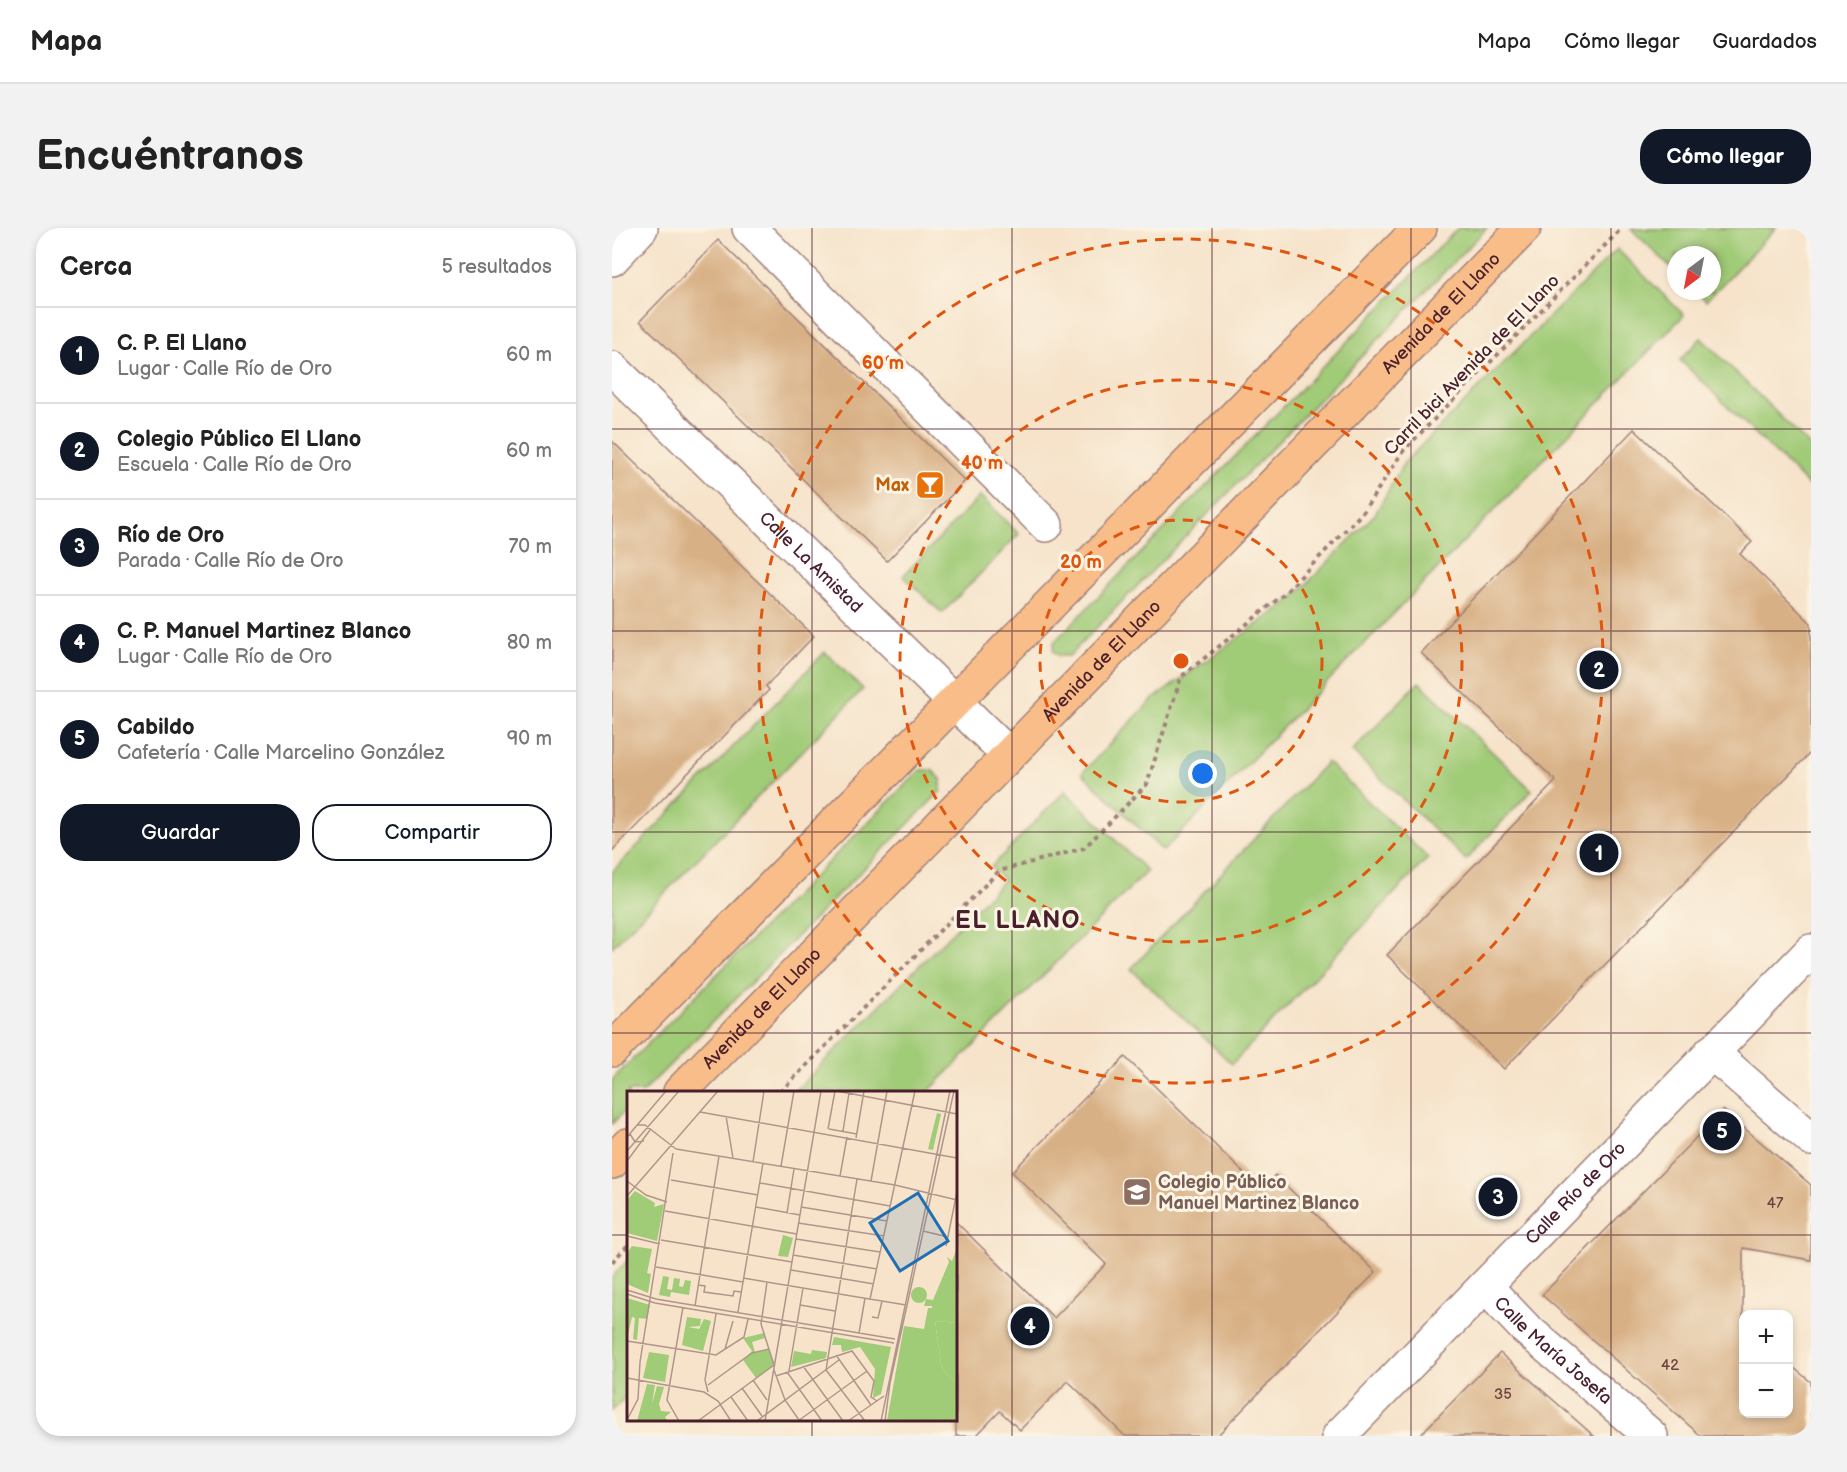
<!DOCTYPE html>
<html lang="es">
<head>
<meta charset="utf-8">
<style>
  :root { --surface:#fff; --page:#f2f2f2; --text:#222; --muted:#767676; --line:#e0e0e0; --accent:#111827 }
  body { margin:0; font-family:"Balsamiq Sans",sans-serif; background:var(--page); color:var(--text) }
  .controls { position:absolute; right:18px; bottom:18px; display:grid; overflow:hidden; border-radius:12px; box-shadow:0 3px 9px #0003 }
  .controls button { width:54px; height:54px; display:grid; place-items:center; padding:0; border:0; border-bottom:2px solid var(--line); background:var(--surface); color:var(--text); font:30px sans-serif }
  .compass { position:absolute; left:1055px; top:18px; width:54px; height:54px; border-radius:50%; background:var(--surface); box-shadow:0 3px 9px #0003; rotate:212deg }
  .you { position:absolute; left:591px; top:546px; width:21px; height:21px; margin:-15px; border:4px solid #fff; border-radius:50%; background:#1a73e8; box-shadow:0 0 0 9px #1a73e833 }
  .badge { display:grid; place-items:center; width:39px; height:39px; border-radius:50%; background:var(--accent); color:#fff; font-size:20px; font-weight:700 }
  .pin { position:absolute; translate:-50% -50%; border:3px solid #fff; box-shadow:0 2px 6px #0006 }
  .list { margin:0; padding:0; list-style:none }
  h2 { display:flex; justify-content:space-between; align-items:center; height:78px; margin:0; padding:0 24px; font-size:26px }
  h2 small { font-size:20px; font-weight:400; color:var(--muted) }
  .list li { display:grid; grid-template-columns:39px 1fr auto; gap:18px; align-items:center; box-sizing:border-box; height:96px; padding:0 24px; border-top:2px solid var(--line) }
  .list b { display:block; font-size:22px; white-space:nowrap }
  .list p { margin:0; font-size:20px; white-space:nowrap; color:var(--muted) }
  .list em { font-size:20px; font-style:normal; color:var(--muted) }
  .actions { display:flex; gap:12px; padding:18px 24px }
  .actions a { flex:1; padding:14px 0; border:2px solid var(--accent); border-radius:24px; text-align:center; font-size:21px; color:var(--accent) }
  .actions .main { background:var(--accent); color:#fff }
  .map { position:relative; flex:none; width:1199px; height:1208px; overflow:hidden; border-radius:24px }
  header { display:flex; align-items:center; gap:36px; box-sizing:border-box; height:84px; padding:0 30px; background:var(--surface); border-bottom:2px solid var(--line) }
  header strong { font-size:28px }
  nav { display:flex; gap:33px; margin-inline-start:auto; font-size:21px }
  .intro { display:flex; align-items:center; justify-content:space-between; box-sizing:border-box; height:144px; padding:0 36px }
  h1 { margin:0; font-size:42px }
  .button { padding:15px 27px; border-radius:24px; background:var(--accent); color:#fff; font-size:21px; font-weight:700 }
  main { display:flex; gap:36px; padding:0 36px }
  aside { flex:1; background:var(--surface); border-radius:24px; box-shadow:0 3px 9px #0003 }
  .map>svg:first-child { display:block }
  .green { fill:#a0cb77; stroke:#757551; stroke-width:1.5 }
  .building { fill:#d8b085 }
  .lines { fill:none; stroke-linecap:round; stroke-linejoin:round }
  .street-casing { stroke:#a0817a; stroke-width:36 }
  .primary-casing { stroke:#a0817a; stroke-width:36 }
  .path { stroke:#a0817a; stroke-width:4; stroke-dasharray:4.5 4.5; stroke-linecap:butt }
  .street { stroke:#fff; stroke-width:33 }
  .primary { stroke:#f9bd89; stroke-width:33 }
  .grid { fill:none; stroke:#4a1f2b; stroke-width:1.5; stroke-opacity:0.55 }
  .ring { fill:none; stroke:#e0560e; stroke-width:3; stroke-dasharray:10 8 }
  .labels { text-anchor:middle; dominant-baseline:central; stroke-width:6; stroke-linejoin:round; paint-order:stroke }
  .number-label { font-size:15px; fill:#6e4342 }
  .street-label { font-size:18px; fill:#4a1f2b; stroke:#fcf5e5 }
  .food-label { font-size:18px; font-weight:bold; fill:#c56008; stroke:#fcf5e5; text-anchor:end }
  .education-label { font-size:18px; font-weight:bold; fill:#785e54; stroke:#fcf5e5; text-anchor:start }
  .district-label { font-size:24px; font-weight:bold; letter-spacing:1.5px; fill:#4a1f2b; stroke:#fcf5e5 }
  .inset-road { fill:none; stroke:#b1958a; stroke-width:1.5 }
  .view { fill:#1f6fb2; fill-opacity:0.15; stroke:#1f6fb2; stroke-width:3 }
  .inset-edge { fill:none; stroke:#4a1f2b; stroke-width:3 }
  .centre { fill:#e0560e; stroke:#fcf5e5; stroke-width:3 }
  .ring-label { font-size:18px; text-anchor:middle; font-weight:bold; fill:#e0560e; stroke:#fcf5e5; stroke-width:6; stroke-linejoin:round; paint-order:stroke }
</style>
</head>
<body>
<header>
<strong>Mapa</strong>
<nav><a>Mapa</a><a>Cómo llegar</a><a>Guardados</a></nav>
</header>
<div class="intro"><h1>Encuéntranos</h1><a class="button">Cómo llegar</a></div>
<main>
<aside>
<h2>Cerca<small>5 resultados</small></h2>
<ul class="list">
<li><span class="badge">1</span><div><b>C. P. El Llano</b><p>Lugar · Calle Río de Oro</p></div><em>60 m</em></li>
<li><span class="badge">2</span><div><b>Colegio Público El Llano</b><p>Escuela · Calle Río de Oro</p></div><em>60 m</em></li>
<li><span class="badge">3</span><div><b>Río de Oro</b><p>Parada · Calle Río de Oro</p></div><em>70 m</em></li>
<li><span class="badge">4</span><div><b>C. P. Manuel Martinez Blanco</b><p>Lugar · Calle Río de Oro</p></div><em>80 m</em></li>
<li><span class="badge">5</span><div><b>Cabildo</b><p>Cafetería · Calle Marcelino González</p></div><em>90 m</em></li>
</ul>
<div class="actions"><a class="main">Guardar</a><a>Compartir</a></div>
</aside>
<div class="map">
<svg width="1199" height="1208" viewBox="0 0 1199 1208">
  <rect width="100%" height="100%" fill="#fcf5e5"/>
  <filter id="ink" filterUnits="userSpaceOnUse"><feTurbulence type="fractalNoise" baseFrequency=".0167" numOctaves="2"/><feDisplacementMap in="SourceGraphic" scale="12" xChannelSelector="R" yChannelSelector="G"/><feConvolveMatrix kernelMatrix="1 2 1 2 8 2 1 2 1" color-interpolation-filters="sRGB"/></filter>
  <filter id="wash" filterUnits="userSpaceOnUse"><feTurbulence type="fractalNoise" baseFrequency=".008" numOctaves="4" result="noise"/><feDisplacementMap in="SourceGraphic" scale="24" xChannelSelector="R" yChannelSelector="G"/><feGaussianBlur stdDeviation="1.35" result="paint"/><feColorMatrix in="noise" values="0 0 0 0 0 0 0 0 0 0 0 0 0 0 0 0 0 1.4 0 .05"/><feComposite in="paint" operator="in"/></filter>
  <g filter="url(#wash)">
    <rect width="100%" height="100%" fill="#f6e3ca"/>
    <g class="green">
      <polygon points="846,0 875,0 457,428 447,428 441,423 442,414"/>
      <polygon points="1164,0 1094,73 1084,63 1100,63 1100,27 1064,27 1064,44 1019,1"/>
      <polygon points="1005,21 1072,87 551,623 470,545 540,472 680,371 763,286 792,235"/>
      <polygon points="1089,110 1199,219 1199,260 1068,132"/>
      <polygon points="368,268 407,306 330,385 291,348"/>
      <polygon points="213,424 251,461 0,719 0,644"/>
      <polygon points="807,454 920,562 854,632 740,523"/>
      <polygon points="715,534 816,630 620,836 519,741"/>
      <polygon points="308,542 320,542 329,551 329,563 31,864 16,864 16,879 0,896 0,852"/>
      <polygon points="453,563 535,643 316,864 182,864 392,652 379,639"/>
      <polygon points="16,1032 16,1166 0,1183 0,1049"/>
    </g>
    <g id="blocks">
      <g class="building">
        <polygon points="106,12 353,253 275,333 28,93"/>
        <polygon points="1022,201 1140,314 1128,326 1199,395 1199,524 892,841 775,727 944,553 809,425"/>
        <polygon points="0,213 202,408 154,458 157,462 0,623"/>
        <polygon points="513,829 649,962 663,947 764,1044 605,1208 513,1208 456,1153 408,1202 388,1183 364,1208 344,1208 344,994 442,1090 494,1036 400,944"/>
        <polygon points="1111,882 1199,957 1199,1032 1131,1020 1131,1185 1176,1185 1176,1135 1199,1154 1199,1208 1089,1208 930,1067"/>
        <polygon points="888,1125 982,1208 807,1208"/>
      </g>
    </g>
  </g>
  <g filter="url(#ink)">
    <use href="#blocks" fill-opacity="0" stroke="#a0817a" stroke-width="1.5"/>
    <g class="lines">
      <g class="street-casing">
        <g id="street">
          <polyline points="137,0 434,297"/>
          <polyline points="0,31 29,0"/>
          <path id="s1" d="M0 140 397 527"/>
          <polyline points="1099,824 1199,911"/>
          <path id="s2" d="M873 1058 913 1100 1039 1208"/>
          <path id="s3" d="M727 1208 1199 723"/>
        </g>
      </g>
      <g class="primary-casing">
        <g id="primary">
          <polyline points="0,822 808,0"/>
          <path id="s4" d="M68 864 912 0"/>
          <polyline points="0,934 16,917"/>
        </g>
      </g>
      <g class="path">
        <polyline points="168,864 387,643 472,620 497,595 535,556 569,449 671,367 751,284 792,222 1010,0"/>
        <polyline points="0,1034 16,1017"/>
      </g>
      <use href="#street" class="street"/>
      <use href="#primary" class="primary"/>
    </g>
  </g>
  <path class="grid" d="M200 0V864M400 0V1208M600 0V1208M799 0V1208M999 0V1208M0 201H1199M0 403H1199M0 604H1199M0 805H1199M0 1007H16M344 1007H1199M200 1192V1208"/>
  <g class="ring">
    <circle cx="569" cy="433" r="141"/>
    <circle cx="569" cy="433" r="281"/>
    <circle cx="569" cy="433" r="422"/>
  </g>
  <defs>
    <g id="bar-square" transform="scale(1.5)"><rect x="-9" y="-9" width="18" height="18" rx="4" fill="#e8710a" stroke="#fcf5e5"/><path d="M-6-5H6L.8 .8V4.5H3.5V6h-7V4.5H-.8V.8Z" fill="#fff"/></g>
    <g id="school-square" transform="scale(1.5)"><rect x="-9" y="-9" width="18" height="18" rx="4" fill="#8d6e63" stroke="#fcf5e5"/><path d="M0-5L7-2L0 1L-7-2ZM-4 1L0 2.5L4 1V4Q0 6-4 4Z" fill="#fff"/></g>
  </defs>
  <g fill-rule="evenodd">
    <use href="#bar-square" x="318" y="257"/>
    <use href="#school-square" x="525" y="964"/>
  </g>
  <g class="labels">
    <g class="number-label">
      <text x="1163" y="975">47</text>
      <text x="1058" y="1137">42</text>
      <text x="891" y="1166">35</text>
    </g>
    <g class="street-label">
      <text stroke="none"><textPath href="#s4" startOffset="1089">Avenida de El Llano</textPath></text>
      <text transform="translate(860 137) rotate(-46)">Carril bici Avenida de El Llano</text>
      <text stroke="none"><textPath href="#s1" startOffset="278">Calle La Amistad</textPath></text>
      <text stroke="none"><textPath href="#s4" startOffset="603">Avenida de El Llano</textPath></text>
      <text stroke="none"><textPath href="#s4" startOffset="117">Avenida de El Llano</textPath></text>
      <text stroke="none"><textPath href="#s3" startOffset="339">Calle Río de Oro</textPath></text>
      <text stroke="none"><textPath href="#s2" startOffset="94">Calle María Josefa</textPath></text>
    </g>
    <g class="food-label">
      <text x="297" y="257">Max</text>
    </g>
    <g class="education-label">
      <text x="546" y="954">Colegio Público<tspan x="546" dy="21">Manuel Martinez Blanco</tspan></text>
    </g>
    <g class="district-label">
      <text x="406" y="692">EL LLANO</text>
    </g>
  </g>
  <g transform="translate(15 863)">
    <rect width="330" height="330" fill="#f6e3ca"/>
    <path d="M310 22 314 23 306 59 301 58ZM8 100 28 112 27 116 37 113 30 150 0 142V109ZM156 144 166 147 161 166 151 165ZM5 155 25 158 20 182 24 183 21 202 0 193V162ZM330 157V232L308 230 314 273 319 283 330 292V330H260L277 235 297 238 301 217H305V215H297L299 208 306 209 322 171 320 166 325 170ZM36 185 42 186 40 198 45 199 47 187 53 188 52 195 56 196 58 189 64 190 62 204 44 201 43 206 32 204ZM284 204a8 8 0 1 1 16 0a8 8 0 1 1-16 0ZM0 207 23 214 20 228 12 227 10 249 6 248 8 227 5 226 0 248ZM60 226 74 228 73 235 61 236 72 238 77 228 84 230 76 260 55 254ZM137 242 138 247 125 251 128 261 142 258 147 274 129 287 116 269 125 260 116 247ZM207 246 264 256 254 303 246 307 248 278 233 256 215 261 214 254H205ZM185 259 200 261 199 267 164 276 167 260 184 263ZM22 261 42 264 38 291 16 287ZM20 293 28 294 25 313 30 295 37 296 32 313 34 320 44 321 38 326 40 329 10 330Z" fill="#a0cb77"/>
    <path d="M308 230 330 232V292L319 283 314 273Z" fill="#a0cb77"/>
    <path class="inset-road" d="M210 0 330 23M73 21 330 67M99 25 106 67M10 34H18L49 58M201 38 208 0M202 38 230 43M216 40 222 2M3 43 8 51 17 50M0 46 39 0M229 47 237 0M49 58 268 94 330 109M0 60 52 0M0 70 23 39M126 71 137 0M154 75 167 0M213 85 220 46M230 88 199 279 238 330M44 89 131 104M0 90 19 104 40 111M244 90 260 0M133 92 263 115M0 105 91 0M129 116 173 124M174 116 260 130M38 120 170 143M160 122 167 78M171 132 257 145M296 140 321 146M0 145 33 153M169 148 253 161M34 149 165 171M319 155 330 101M166 164 250 178M29 176 116 191M164 179 247 193M116 187 279 214M71 194 78 195 77 201 106 205 107 200 114 201M0 199 29 208 268 248M0 203 28 212 267 252M243 208 288 0M173 214 208 220M68 215 92 65M111 221 136 72M245 226 251 227 255 210M232 242 238 207M0 250 89 264 117 246 121 228M98 258 106 230M209 264 244 314M176 275 216 330M147 279 158 309 172 329M162 280 176 197M160 281 195 330M149 285 225 260 247 290 244 306 250 310M0 287 77 301 91 310 104 330M126 289 140 309M81 294 125 262 142 258M115 297 135 325M81 301 78 289 89 223M104 306 121 330M1 327 11 308 13 271 46 62M52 330 40 309 56 216M71 330 147 274 134 233 140 191M130 330 212 269M138 330 194 0M171 330 240 280M221 330 257 305M254 330 323 0M258 330 263 292 327 0"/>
    <path class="view" d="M291 102 321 150 273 180 243 132Z"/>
    <rect width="330" height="330" class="inset-edge"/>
  </g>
  <circle cx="569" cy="433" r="9" class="centre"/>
  <g class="ring-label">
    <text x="271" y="141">60 m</text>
    <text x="370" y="241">40 m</text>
    <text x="469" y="340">20 m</text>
  </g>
</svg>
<div class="controls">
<button>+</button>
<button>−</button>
</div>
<svg class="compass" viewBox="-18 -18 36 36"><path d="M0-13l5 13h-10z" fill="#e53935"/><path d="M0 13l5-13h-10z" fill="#767676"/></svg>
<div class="you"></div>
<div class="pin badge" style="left:987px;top:625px">1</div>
<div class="pin badge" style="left:987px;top:442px">2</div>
<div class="pin badge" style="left:886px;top:969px">3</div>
<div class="pin badge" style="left:418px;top:1098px">4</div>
<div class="pin badge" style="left:1110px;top:903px">5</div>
</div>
</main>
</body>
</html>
